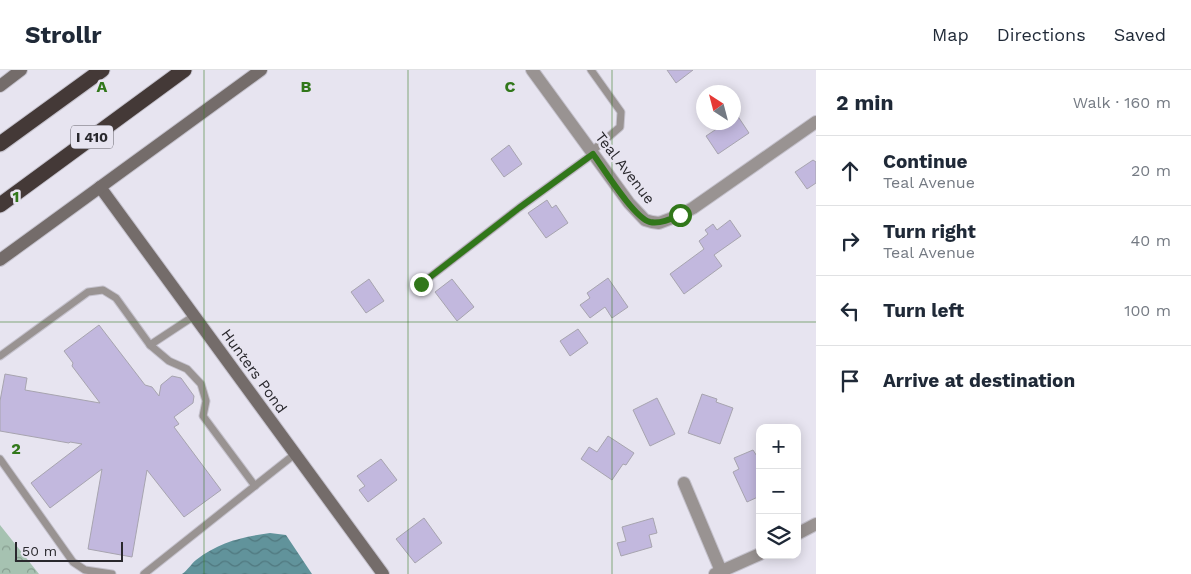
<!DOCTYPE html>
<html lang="en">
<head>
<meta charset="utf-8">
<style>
  :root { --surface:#fff; --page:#f2f2f3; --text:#1f2937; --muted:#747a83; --line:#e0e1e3 }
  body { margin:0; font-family:"Work Sans",sans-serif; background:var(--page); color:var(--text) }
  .controls { position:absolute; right:15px; bottom:15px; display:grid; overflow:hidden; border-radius:10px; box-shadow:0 2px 12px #0003 }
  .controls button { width:45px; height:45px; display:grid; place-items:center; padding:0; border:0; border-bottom:1px solid var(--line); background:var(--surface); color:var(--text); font:25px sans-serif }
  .compass { position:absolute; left:696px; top:15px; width:45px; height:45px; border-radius:50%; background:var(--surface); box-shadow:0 2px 12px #0003; rotate:324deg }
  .scale { position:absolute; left:15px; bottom:12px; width:108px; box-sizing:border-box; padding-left:5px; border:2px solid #29282d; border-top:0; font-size:14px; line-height:18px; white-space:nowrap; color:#29282d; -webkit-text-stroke:4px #e7e4f0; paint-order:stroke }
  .stop { position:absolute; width:15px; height:15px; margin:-11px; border:4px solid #31771a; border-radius:50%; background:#fff }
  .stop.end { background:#31771a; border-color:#fff; box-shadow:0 1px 5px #0008 }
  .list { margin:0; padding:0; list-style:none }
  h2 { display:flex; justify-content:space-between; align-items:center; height:65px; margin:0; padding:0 20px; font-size:21px }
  h2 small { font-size:16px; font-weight:400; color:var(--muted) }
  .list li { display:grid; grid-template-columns:32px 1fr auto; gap:15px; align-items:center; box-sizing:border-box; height:70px; padding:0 20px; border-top:1px solid var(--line) }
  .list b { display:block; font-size:19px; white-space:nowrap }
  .list p { margin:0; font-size:16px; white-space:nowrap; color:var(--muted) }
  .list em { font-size:16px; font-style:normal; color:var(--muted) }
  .icon { flex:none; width:28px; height:28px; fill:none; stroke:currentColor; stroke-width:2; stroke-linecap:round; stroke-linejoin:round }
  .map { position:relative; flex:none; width:816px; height:504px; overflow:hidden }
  header { display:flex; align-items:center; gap:30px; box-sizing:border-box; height:70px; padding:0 25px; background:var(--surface); border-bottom:1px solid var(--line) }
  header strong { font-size:24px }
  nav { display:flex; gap:28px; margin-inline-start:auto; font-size:18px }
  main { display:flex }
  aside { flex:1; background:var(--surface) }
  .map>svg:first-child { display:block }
  .forest { fill:url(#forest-crowns) }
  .water { fill:url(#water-waves) }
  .building { fill:#c2b8de; stroke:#a7a4af }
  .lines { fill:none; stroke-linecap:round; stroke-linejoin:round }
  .lane-casing { stroke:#c5c2cd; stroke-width:9 }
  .street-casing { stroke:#c5c2cd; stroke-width:14 }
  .secondary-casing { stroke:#c5c2cd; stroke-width:14 }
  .highway-casing { stroke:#c5c2cd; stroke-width:17 }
  .lane { stroke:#999392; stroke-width:7 }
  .street { stroke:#999392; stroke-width:12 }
  .secondary { stroke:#746c6a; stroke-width:12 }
  .highway { stroke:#443937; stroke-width:15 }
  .route { stroke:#31771a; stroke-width:6 }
  .grid { fill:none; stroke:#31771a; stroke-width:1; stroke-opacity:0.55 }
  .labels { text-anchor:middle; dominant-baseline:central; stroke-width:5; stroke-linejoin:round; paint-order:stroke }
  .shield { fill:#e7e4f0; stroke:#626068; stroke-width:1 }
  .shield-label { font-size:14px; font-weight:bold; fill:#29282d }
  .street-label { font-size:15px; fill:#29282d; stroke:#e7e4f0 }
  .grid-label { font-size:16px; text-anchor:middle; font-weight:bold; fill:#31771a; stroke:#e7e4f0; stroke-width:5; stroke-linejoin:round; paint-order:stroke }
</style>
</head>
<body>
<header>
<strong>Strollr</strong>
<nav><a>Map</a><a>Directions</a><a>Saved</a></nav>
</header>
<main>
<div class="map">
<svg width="816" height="504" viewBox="0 0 816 504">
  <defs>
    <pattern id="forest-crowns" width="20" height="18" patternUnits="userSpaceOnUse" patternTransform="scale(1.25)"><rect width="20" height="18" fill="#a6c2b1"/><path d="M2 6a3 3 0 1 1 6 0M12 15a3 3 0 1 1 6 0" fill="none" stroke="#879e90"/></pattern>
    <pattern id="water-waves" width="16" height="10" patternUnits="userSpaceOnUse" patternTransform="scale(1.25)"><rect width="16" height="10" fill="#61939b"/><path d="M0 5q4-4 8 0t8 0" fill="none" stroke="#50787f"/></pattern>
  </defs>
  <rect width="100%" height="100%" fill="#e7e4f0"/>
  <polygon class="forest" points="0,455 39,504 0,504"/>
  <path class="water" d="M270 463 286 465 312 504H182C188 500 191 494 196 490 219 472 242 467 270 463Z"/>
  <g class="building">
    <polygon points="667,0 693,0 676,13"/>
    <polygon points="737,45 749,63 718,84 706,66 727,52 734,52 734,48"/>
    <polygon points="509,75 522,94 504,107 491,89"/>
    <polygon points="813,90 816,92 816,113 807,119 795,102"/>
    <polygon points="547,130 552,138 556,135 568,153 546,168 528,143"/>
    <polygon points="730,150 741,166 714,185 722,196 684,224 670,204 704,179 699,171 708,164 705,160 713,154 717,160"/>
    <polygon points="608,208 628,237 612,248 605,237 590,248 580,235 590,228 587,223"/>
    <polygon points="369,209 384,231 366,243 351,222"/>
    <polygon points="452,209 474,237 457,251 435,222"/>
    <polygon points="99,255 145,315 152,317 159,326 161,315 172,306 181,308 194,326 193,333 174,347 179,354 174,357 221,420 184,447 147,400 132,487 88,479 102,399 50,438 31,413 82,374 70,372 69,373 0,361 0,331 5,304 27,308 25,320 100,333 72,296 73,293 64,281"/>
    <polygon points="578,259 588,273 570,286 560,271"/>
    <polygon points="702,324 717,329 716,332 733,338 720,374 688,363"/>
    <polygon points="657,328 675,364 650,376 633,340"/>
    <polygon points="608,366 634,383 626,395 623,394 612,410 581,389 589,377 597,382"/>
    <polygon points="753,380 760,391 760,426 747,432 733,402 739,399 734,388"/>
    <polygon points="381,389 397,410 368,432 359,420 365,416 357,406"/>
    <polygon points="424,448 442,473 415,493 396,469"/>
    <polygon points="653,448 657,463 649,465 652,477 621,486 617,473 626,471 622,457"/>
  </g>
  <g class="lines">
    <g class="lane-casing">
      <g id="lane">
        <polyline points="591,0 621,42 620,57 591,82"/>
        <polyline points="421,214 519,138 593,84"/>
        <polyline points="150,275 169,291 187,299 201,314 206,331 203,346 255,416"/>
        <polyline points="0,286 88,222 103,220 116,228 150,275 194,246"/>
        <polyline points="0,389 73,492 85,500 112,504"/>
        <polyline points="144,504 295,384"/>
      </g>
    </g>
    <g class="street-casing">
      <g id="street">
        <polyline points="532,0 629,133 645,150 652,152 659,153 680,145 693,138 816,52"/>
        <polyline points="684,413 721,501"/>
        <polyline points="797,464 816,454"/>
        <polyline points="715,504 760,484"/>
      </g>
    </g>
    <g class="secondary-casing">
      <g id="secondary">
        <polyline points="0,16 21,0"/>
        <polyline points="100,117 383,504"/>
        <polyline points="0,190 261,0"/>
      </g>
    </g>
    <g class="highway-casing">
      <g id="highway">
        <polyline points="0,74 102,0"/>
        <polyline points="0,135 184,0"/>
      </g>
    </g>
    <use href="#lane" class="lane"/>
    <use href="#street" class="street"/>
    <use href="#secondary" class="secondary"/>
    <use href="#highway" class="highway"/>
  </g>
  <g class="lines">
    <path class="route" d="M421 214 519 138 593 84C604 99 634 148 650 152 660 154 671 149 680 145"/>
  </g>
  <path class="grid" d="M204 0V504M408 0V504M612 0V504M0 252H816"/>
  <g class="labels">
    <rect class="shield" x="71" y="55.5" width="42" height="23" rx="4"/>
    <g class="shield-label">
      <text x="92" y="67">I 410</text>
    </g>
    <g class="street-label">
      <text transform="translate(625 98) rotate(52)">Teal Avenue</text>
      <text transform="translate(254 301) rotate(54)">Hunters Pond</text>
    </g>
  </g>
  <g class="grid-label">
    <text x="102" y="22">A</text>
    <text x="306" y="22">B</text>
    <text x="510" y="22">C</text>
    <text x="16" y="132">1</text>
    <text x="16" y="384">2</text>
  </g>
</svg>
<div class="controls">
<button>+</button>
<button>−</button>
<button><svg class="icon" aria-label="layers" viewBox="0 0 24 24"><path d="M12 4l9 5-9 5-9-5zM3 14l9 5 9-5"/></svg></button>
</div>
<svg class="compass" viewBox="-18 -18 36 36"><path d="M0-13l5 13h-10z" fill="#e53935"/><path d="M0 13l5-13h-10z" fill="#747a83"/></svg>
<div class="scale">50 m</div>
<div class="stop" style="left:680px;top:145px"></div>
<div class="stop end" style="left:421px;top:214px"></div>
</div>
<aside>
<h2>2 min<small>Walk · 160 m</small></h2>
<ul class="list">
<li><svg class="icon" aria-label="ahead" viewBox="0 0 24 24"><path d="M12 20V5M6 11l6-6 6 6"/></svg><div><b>Continue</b><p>Teal Avenue</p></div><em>20 m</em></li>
<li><svg class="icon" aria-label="right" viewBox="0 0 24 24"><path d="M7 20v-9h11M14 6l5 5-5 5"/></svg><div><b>Turn right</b><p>Teal Avenue</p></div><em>40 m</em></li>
<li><svg class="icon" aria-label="left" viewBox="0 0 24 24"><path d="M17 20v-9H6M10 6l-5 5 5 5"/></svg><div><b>Turn left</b></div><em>100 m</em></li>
<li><svg class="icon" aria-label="arrive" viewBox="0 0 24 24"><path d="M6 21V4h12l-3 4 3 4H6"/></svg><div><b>Arrive at destination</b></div></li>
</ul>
</aside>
</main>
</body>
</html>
